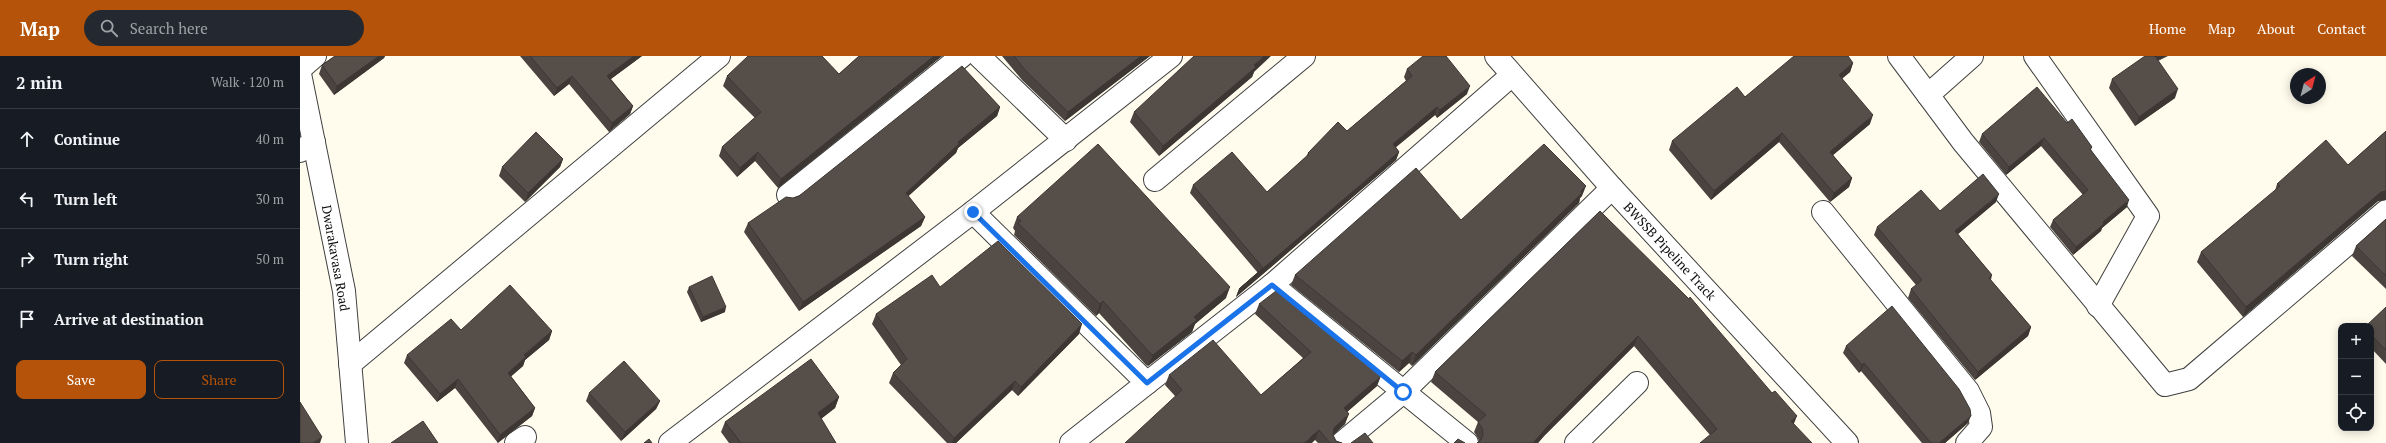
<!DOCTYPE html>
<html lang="en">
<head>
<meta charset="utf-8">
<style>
  :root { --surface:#171b24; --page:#242831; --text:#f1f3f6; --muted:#9ea1a6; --line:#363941; --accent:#b45309 }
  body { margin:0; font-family:"PT Serif",serif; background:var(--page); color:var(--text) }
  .controls { position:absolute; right:12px; bottom:12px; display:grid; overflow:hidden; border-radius:8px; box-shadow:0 2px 10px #0003 }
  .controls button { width:36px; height:36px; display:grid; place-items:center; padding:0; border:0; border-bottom:1px solid var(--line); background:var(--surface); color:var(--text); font:20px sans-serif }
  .compass { position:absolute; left:1990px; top:12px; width:36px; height:36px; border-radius:50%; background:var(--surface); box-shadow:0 2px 10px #0003; rotate:36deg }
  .stop { position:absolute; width:12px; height:12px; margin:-9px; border:3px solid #1a73e8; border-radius:50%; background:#fff }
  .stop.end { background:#1a73e8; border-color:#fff; box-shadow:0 1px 4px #0008 }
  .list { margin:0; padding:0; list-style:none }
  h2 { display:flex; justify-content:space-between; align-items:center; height:52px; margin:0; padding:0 16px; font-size:17px }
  h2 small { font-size:13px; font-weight:400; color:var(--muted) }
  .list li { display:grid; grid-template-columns:26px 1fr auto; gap:12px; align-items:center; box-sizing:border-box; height:60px; padding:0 16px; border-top:1px solid var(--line) }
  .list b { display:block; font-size:15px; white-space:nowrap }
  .list em { font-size:13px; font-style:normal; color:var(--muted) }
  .actions { display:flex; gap:8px; padding:12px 16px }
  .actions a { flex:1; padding:9px 0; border:1px solid var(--accent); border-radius:8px; text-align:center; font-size:14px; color:var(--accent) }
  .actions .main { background:var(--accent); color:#fff }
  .icon { flex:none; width:22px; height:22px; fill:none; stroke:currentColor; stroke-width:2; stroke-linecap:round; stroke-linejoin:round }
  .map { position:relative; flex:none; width:2086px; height:387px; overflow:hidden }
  header { display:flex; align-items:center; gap:24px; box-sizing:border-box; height:56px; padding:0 20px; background:var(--accent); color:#fff }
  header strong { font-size:19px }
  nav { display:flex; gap:22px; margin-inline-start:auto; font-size:14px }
  .search { width:280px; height:36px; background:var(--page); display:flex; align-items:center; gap:10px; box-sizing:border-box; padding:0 14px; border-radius:22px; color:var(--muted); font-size:15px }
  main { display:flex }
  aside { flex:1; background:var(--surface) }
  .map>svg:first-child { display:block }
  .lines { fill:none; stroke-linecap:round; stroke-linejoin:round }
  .minor-casing { stroke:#404040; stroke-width:24 }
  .tertiary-casing { stroke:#404040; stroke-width:24 }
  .minor { stroke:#fff; stroke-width:22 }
  .tertiary { stroke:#fff; stroke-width:22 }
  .wall { fill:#4a433f }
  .shaded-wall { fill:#3c3733 }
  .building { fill:#564e49; stroke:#3c3733 }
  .route { stroke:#1a73e8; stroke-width:5 }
  .labels { text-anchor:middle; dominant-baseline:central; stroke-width:4; stroke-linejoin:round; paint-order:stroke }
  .street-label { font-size:13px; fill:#0d0d0d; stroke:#fff }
</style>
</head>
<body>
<header>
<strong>Map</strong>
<div class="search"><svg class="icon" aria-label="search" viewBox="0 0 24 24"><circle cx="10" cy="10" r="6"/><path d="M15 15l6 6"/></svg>Search here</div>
<nav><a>Home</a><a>Map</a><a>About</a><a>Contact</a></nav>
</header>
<main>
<aside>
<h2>2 min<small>Walk · 120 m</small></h2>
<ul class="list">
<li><svg class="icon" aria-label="ahead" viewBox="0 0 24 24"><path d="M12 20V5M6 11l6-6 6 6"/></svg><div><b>Continue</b></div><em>40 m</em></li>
<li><svg class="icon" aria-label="left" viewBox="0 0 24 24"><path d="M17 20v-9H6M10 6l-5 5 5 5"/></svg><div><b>Turn left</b></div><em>30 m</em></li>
<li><svg class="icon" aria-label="right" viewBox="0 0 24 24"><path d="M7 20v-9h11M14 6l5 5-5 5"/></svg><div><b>Turn right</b></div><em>50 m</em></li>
<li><svg class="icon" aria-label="arrive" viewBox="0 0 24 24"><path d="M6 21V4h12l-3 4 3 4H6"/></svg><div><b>Arrive at destination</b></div></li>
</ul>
<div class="actions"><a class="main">Save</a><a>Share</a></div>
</aside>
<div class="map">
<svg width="2086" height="387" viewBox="0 0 2086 387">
  <rect width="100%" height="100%" fill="#fffcee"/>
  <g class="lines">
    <g class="minor-casing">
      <g id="minor">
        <polyline points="679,0 766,84"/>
        <polyline points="1599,0 1663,86 1865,329 1889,323 2086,155"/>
        <polyline points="1735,0 1848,160 1798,250"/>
        <polyline points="0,13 15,0"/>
        <polyline points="1628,39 1672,0"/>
        <polyline points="0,95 14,86"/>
        <polyline points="855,124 1004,0"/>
        <polyline points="488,139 662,0"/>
        <polyline points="673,156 847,327 771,387"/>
        <polyline points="1523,156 1668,335 1679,357 1681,371 1667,387"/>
        <polyline points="972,229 1167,387"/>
        <polyline points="50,308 419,0"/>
        <polyline points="847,327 972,229 1212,19"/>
        <polyline points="216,387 225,381"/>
        <polyline points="370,387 673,156 871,0"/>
        <polyline points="1042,387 1103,336 1312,132"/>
        <polyline points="1276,387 1337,327"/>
      </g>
    </g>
    <g class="tertiary-casing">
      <g id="tertiary">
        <polyline points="1196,0 1312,132 1547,387"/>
        <polyline points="0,18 44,235 57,387"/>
      </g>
    </g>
    <use href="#minor" class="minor"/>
    <use href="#tertiary" class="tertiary"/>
  </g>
  <g class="wall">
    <polygon points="35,0 85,0 84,2 34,39 19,18 22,9"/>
    <polygon points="220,0 342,0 311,23 333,50 330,58 309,76 269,28 254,40"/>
    <polygon points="559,0 642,0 478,132 455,105 437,121 419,100 422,91 455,62 423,30 427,20 539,18"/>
    <polygon points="702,0 850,0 765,65 722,24"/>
    <polygon points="1868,0 1858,5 1875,42 1835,70 1809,32 1812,23"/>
    <polygon points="1553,7 1550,16 1542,22 1570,68 1533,99 1552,122 1549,131 1530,146 1479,86 1411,144 1369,94 1372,85 1445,41"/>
    <polygon points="1107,13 1167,38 1137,62 1135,59 1096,91 1099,96 1096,104 936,241 939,233 958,217 890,137 893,129 967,136 1006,101 1008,97 1047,75 1106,25 1104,21"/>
    <polygon points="954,16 952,21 859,100 830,66 834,56"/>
    <polygon points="700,51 697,60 658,92 656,97 608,140 625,161 621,170 499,255 444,176 448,167 493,142"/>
    <polygon points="1767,67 1792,91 1791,94 1827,151 1802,172 1801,175 1773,199 1750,171 1753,164 1783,139 1741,90 1706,119 1679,86 1682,78"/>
    <polygon points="2086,75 2086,144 2078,145 1943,261 1897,206 1901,196 1975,135 1977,128 2048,109"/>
    <polygon points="263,103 260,111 225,146 199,120 202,111"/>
    <polygon points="1282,140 1280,142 1279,147 1112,310 1109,307 1099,316 991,229 995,219 1161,164"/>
    <polygon points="1696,146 1658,178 1692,219 1691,224 1731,271 1728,280 1675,324 1608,242 1611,233 1616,229 1574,179 1577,171 1640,155"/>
    <polygon points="1300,155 1472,337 1497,360 1410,379 1334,290 1244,380 1238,387 1177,387 1179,386 1178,382 1174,376 1178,366 1131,326 1135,316"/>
    <polygon points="717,161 926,242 895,268 892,276 848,310 846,309 799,257 796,260 714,179 715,175 713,172"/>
    <polygon points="2086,163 2086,233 2052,200 2056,190"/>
    <polygon points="389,231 425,256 401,266 387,236"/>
    <polygon points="640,231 779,278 718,340 712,334 656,387 647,387 589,327 593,317 601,309 572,268 576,258"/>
    <polygon points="959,248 1077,330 1047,356 1045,368 1033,379 1036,385 1042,387 1018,387 1015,384 875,340 865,329 869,319 961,339 1003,302 955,258"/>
    <polygon points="2086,251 2086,308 2071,292 2071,270"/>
    <polygon points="161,274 252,275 249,284 225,304 223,310 211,320 235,352 232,360 198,387 155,332 137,346 104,307 107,299"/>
    <polygon points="1546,290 1668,367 1645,387 1622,387 1561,315 1559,317 1543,297"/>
    <polygon points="289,337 360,345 356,353 321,385 286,345"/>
    <polygon points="539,341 535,352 521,363 536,387 429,387 421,376 425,366"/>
  </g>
  <g class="shaded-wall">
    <polygon points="79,0 85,0 84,2 34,39 37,30"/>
    <polygon points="334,0 342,0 304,28 307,20"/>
    <polygon points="634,0 642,0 478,132 481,123"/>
    <polygon points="841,0 850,0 765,65 768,56"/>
    <polygon points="964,0 971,0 954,16 952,21 859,100 863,90"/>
    <polygon points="1855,0 1868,0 1852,7"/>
    <polygon points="1553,7 1550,16 1536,28 1539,19"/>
    <polygon points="272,20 269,28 254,40 257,32"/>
    <polygon points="1170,30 1167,38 1137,62 1140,54"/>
    <polygon points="1878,33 1875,42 1835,70 1839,61"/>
    <polygon points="333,50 330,58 309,76 312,67"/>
    <polygon points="700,51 697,60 658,92 656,97 602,146 606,137 658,86"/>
    <polygon points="1137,51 1135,59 1090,96 1093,88"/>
    <polygon points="1573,59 1570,68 1526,105 1530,96"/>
    <polygon points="1482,77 1479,86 1411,144 1414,135"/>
    <polygon points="1744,82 1741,90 1706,119 1709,111"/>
    <polygon points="458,96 455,105 437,121 440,112"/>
    <polygon points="1099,96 1096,104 936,241 939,233"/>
    <polygon points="263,103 260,111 225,146 228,137"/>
    <polygon points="1552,122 1549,131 1530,146 1534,137"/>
    <polygon points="1286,130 1282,140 1280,142 1279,147 1112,310 1116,299"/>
    <polygon points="2086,135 2086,144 2078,145 1943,261 1946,251 2081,136"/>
    <polygon points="1699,138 1696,146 1652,183 1655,175"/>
    <polygon points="1829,144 1827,151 1802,172 1801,175 1773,199 1776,191 1803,166"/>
    <polygon points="625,161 621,170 499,255 503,246"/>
    <polygon points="930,231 926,242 895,268 892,276 848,310 853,299 894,261"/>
    <polygon points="803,245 799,257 796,260 800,248"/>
    <polygon points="426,251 425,256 401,266 403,261"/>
    <polygon points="782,268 779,278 718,340 721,331"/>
    <polygon points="1731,271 1728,280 1675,324 1678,316"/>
    <polygon points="252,275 249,284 225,304 223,310 205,326 208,317 224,299"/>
    <polygon points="1338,280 1334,290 1244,380 1238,387 1233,387 1248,370"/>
    <polygon points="1112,296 1109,307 1099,316 1102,305"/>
    <polygon points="1564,307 1561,315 1559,317 1562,309"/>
    <polygon points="1081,320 1077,330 1040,362 1044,352"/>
    <polygon points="158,323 155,332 137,346 140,338"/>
    <polygon points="715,325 712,334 656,387 652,387 654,382"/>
    <polygon points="539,341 535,352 514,368 518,357"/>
    <polygon points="360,345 356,353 321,385 325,376"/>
    <polygon points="235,352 232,360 197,387 200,379"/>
    <polygon points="1049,358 1045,368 1030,382 1034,372"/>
    <polygon points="1497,360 1493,370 1491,365"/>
    <polygon points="1671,360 1668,367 1645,387 1639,387"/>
    <polygon points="1019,374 1015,384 1012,387 1004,387"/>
    <polygon points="22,381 20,387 12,387"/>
  </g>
  <g class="building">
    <polygon points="35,0 79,0 37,30 22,9"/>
    <polygon points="230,0 334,0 307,20 333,50 312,67 272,20 257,32"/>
    <polygon points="448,0 522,0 539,18 559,0 634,0 481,123 458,96 440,112 422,91 461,56 427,20"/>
    <polygon points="714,0 841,0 768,56 725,14"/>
    <polygon points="894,0 964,0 954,9 956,11 863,90 834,56"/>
    <polygon points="1123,0 1146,0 1170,30 1140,54 1137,51 1093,88 1099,96 939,233 963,212 893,129 932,96 967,136 1009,98 1008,97 1038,66 1047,75 1112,20 1107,13"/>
    <polygon points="1494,0 1548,0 1553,7 1539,19 1573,59 1530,96 1552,122 1534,137 1482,77 1414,135 1372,85 1437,31 1445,41"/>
    <polygon points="1845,0 1855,0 1878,33 1839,61 1812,23"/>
    <polygon points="662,10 700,51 658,86 659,88 606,137 625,161 503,246 448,167 486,141 493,142 499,140"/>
    <polygon points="1737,31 1767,67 1772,63 1792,91 1790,93 1829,144 1803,166 1804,168 1776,191 1753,164 1788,134 1744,82 1709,111 1682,78"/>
    <polygon points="2086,75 2086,135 2081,136 1946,251 1901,196 1980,130 1977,128 2026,84 2048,109"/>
    <polygon points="236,76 263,103 228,137 202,111"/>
    <polygon points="798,88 930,231 894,261 897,264 853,299 850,297 803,245 800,248 718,167 721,165 717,161"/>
    <polygon points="1244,88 1286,130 1281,135 1282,137 1116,299 1112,296 1102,305 995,219 1116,112 1161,164"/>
    <polygon points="1683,118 1699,138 1655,175 1692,219 1689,222 1731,271 1678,316 1611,233 1622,224 1577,171 1621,134 1640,155"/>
    <polygon points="1300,155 1389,243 1390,241 1472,337 1475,335 1497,360 1491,365 1512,387 1400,387 1417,373 1338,280 1248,370 1233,387 1177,387 1181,384 1183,379 1182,372 1178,366 1186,359 1135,316"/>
    <polygon points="2086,163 2086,220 2056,190"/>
    <polygon points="698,185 782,268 721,331 715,325 654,382 593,317 607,303 576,258 632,219 640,231"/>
    <polygon points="412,220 426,251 403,261 389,231"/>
    <polygon points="210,229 252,275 224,299 226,301 208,317 235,352 200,379 158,323 140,338 107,299 151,263 161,274"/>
    <polygon points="976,235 1081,320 1044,352 1049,358 1034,372 1033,379 1036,385 1042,387 1030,387 1019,374 1004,387 825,387 882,334 869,319 913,284 961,339 1011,296 959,248"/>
    <polygon points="1592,250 1659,333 1670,353 1671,360 1639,387 1631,387 1564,307 1562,309 1546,290"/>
    <polygon points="2086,251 2086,294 2071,279 2071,270 2066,270"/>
    <polygon points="511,303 539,341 518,357 536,387 441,387 425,366"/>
    <polygon points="324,305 360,345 325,376 289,337"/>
    <polygon points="0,346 22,381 12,387 0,387"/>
    <polygon points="123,365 138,387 91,387"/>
    <polygon points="1065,377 1073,387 1051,387"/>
    <polygon points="349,383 352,387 344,387"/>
    <polygon points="1158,383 1165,387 1154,387"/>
  </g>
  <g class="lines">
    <polyline class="route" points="673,156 847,327 972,229 1103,336"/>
  </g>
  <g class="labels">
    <g class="street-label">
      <text transform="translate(1370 195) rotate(47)">BWSSB Pipeline Track</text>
      <text transform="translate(36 202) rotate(80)">Dwarakavasa Road</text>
    </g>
  </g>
</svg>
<div class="controls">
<button>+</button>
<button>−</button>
<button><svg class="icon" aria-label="locate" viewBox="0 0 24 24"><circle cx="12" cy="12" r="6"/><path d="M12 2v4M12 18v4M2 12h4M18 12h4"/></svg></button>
</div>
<svg class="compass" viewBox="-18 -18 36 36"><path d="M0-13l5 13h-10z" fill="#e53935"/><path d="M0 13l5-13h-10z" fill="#9ea1a6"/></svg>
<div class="stop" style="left:1103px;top:336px"></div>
<div class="stop end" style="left:673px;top:156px"></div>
</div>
</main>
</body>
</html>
